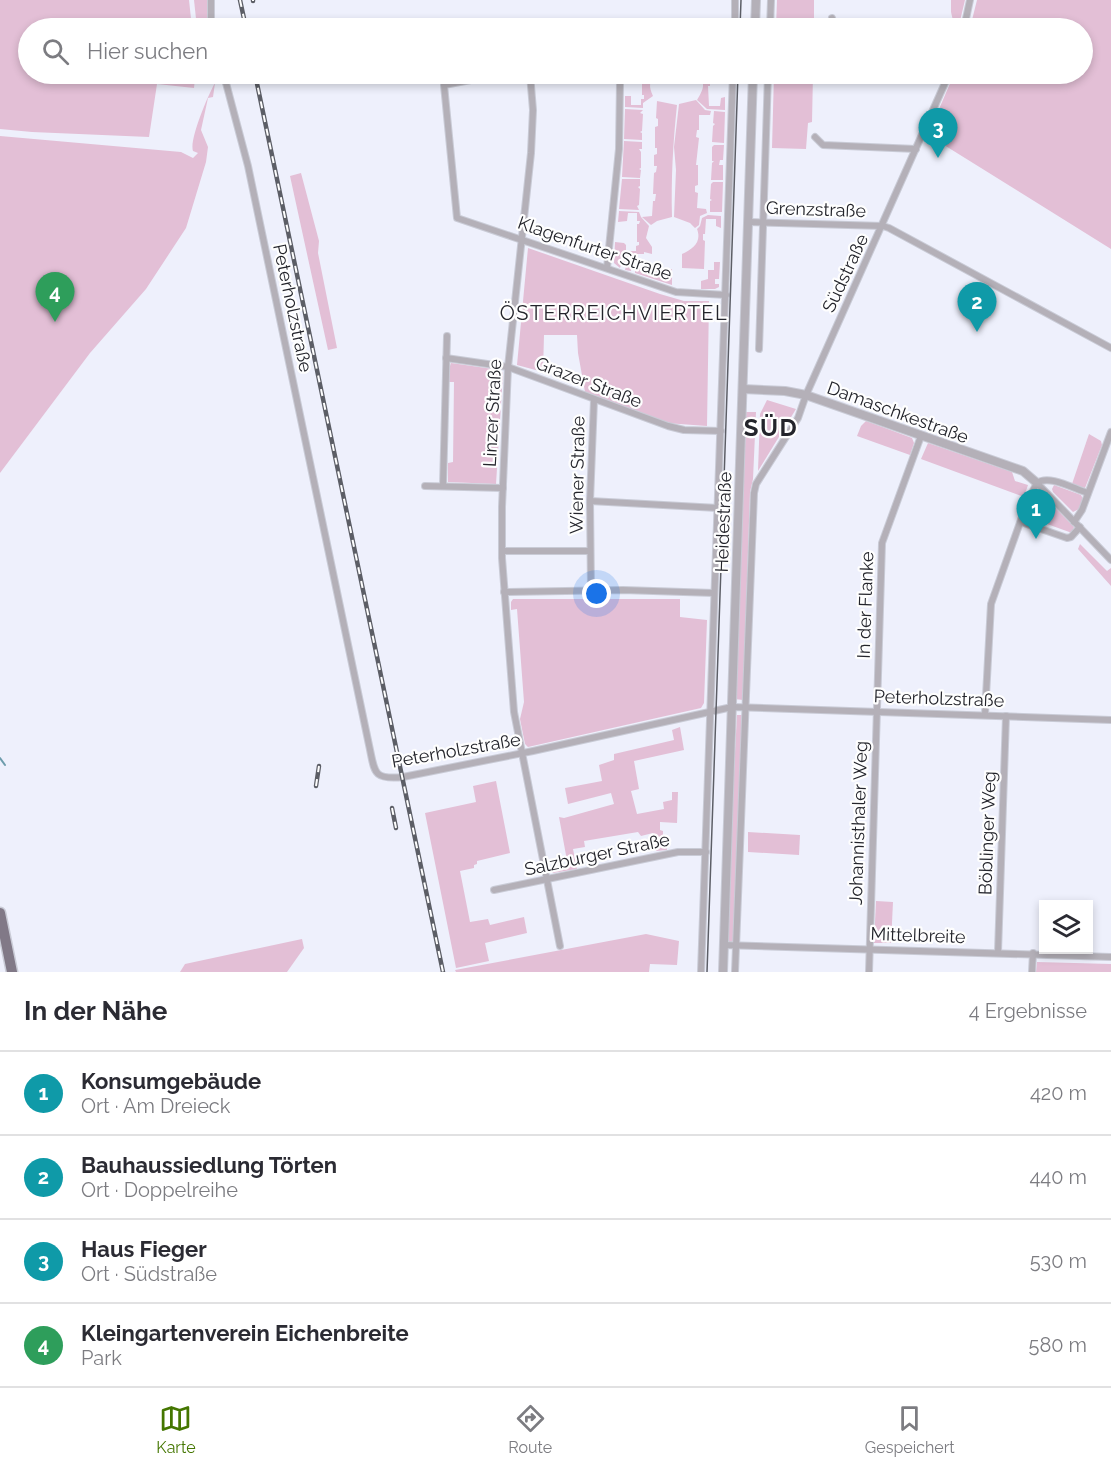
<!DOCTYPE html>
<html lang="de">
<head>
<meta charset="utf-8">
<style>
  :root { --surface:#fff; --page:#f2f2f3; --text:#2b2b33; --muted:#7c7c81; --line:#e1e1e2; --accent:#447600 }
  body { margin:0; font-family:Raleway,sans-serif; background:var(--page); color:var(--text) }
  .controls { position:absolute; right:18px; bottom:18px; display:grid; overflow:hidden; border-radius:0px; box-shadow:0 3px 9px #0003 }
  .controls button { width:54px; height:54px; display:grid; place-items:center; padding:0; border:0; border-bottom:2px solid var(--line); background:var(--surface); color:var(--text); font:30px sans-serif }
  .you { position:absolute; left:597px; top:594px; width:21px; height:21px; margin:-15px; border:4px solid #fff; border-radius:50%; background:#1a73e8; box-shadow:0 0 0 9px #1a73e833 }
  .badge { display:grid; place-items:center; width:39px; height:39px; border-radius:50%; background:var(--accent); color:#fff; font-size:20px; font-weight:700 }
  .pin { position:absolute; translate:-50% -50px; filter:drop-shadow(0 2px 3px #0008) }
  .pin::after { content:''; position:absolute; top:32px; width:21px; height:18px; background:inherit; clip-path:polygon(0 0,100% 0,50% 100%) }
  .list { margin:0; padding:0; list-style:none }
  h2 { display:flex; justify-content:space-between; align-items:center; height:78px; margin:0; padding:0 24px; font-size:26px }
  h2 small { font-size:20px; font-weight:400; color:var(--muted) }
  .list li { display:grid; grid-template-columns:39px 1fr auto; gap:18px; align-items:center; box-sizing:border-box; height:84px; padding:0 24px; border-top:2px solid var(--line) }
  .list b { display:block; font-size:22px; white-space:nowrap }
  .list p { margin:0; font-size:20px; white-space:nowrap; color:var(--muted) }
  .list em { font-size:20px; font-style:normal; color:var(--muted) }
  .icon { flex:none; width:33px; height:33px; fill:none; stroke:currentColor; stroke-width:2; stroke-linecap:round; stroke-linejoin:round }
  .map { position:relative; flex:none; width:1111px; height:972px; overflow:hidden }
  .search { position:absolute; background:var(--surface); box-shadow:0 3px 9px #0003; left:18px; right:18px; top:18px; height:66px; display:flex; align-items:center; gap:15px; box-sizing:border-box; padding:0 21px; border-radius:33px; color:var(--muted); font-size:22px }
  .sheet { height:414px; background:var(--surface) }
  nav { display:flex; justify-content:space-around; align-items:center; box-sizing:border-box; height:84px; border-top:2px solid var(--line); background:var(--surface); font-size:16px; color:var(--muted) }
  nav a { display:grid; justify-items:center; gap:3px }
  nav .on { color:var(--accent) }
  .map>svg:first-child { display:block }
  .green { fill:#e3bfd6 }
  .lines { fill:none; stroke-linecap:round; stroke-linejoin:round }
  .stream { stroke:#6d9cac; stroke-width:2 }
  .minor-casing { stroke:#c9cbd6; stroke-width:8 }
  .tertiary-casing { stroke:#c9cbd6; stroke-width:10 }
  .primary-casing { stroke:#c9cbd6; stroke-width:13 }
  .minor { stroke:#b4b0b8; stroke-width:6 }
  .tertiary { stroke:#b4b0b8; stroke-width:8 }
  .primary { stroke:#817987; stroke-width:10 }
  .tram { stroke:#5c5e66; stroke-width:1.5 }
  .rail-casing { stroke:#5c5e66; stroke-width:4.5 }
  .rail { stroke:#fefefe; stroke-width:2; stroke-dasharray:7; stroke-linecap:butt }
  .labels { text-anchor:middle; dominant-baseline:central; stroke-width:4.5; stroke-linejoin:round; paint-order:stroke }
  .street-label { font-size:18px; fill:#23242b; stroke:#fefefe }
  .neighbourhood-label { font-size:20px; letter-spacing:1.5px; fill:#23242b; stroke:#fefefe }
  .district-label { font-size:24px; font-weight:bold; letter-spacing:1.5px; fill:#23242b; stroke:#fefefe }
</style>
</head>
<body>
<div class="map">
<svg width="1111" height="972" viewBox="0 0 1111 972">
  <rect width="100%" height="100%" fill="#eef0fc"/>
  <g class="green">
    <polygon points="0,0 189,0 192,28 28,28 28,74 188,74 189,79 195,78 194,88 157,84 149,137 32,132 0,129"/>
    <polygon points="194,0 208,0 208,28 197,28"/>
    <polygon points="777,0 814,0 814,28 776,28"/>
    <polygon points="951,0 965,0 960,21 954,25 951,12"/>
    <polygon points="977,0 1111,0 1111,249 928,135 954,74 1082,74 1082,28 970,28"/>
    <path d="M644 74H657C648 81 649 87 653 96L643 103V108L625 107V96H631V105H641V99H644V95H642V78L645 77Z"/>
    <path d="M697 74H710V86H708L709 106H720L721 98 725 97V110L707 109 697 100C703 90 707 83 697 74Z"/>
    <polygon points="774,74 813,74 812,122 808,123 806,149 772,148"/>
    <path d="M215 83 213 97 208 98 201 130 208 147 206 162 186 228 146 289 90 353 0 473V136L181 152 193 158 198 153 193 151C189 140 208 95 215 83Z"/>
    <polygon points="696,100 705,110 711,111 710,115 699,115 699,130 697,130 696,137 699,138 696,165 698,165 698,185 695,186 695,192 698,193 697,208 706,209 707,213 700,216 699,225 695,228 690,223 674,217 676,170 674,147 679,104"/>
    <path d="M657 101 677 105C673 142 671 179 672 217L657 221 651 225 642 217 652 216 653 201H655L656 194H653L654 173 656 172 657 166H654V155L657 154V148H655V127L658 126V119L656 118Z"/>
    <polygon points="625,109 643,110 640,113 643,114 642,131 640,132 642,133 642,140 624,139"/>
    <polygon points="714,111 725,112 724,143 712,142 713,126 715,124 713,123"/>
    <polygon points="624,141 642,142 642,149 639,149 641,152 641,168 639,169 641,170 640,178 622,177"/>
    <polygon points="714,145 724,145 723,160 720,160 719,165 723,165 723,180 711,180 712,163 714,161 712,161 712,147"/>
    <polygon points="301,173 319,241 318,253 337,348 328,350 290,176"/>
    <polygon points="622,179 640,179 640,186 638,187 640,189 639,205 637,206 639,210 619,209"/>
    <polygon points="713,182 723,182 722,212 710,212 710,201 712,200 710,199 711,184"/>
    <polygon points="619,211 639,212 641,217 649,226 646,238 652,247 652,254 644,252 644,254 632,254 631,271 625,270 626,266 621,265 620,268 614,263 615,242 624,243 626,245 626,251 636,251 636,246 639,245 639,242 637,242 637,224 639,224 640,221 637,221 637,213 628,213 627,221 618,222"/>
    <path d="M708 215 721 216V228L716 226V219H706L705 234H703V240L705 241 704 269 682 268V254C693 249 702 242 697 229L700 226 702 218Z"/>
    <polygon points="528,248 660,294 684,301 709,301 707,426 666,423 585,392 578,353 577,335 544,335 543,372 517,365"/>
    <polygon points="714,262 720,262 719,279 715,279 715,284 719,284 719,287 715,289 701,289 701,281 708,279 708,270 714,270"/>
    <polygon points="635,267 641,267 642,270 647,270 648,268 660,268 660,270 672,269 672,285 635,273"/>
    <polygon points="451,363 500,370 503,373 496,484 448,482 448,463 453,462 454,382 449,382 449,369"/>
    <polygon points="767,400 796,409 758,471 760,414"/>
    <polygon points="746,412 756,412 753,479 750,492 743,700 735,699"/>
    <polygon points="866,421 912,438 914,443 910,455 857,436 861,426"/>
    <polygon points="1089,434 1101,441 1102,445 1085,488 1072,484"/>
    <polygon points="928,443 1012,472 1015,481 1028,485 1024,497 921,459"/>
    <polygon points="1054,485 1081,495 1083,499 1079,509 1073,512 1053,492 1052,489"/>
    <polygon points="1037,494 1042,494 1074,527 1072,533 1025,516 1032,497"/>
    <polygon points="1080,544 1107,571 1111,568 1111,586 1078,549"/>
    <polygon points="513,599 680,599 680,617 707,620 704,703 701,708 528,747 525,744 520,719 524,702 517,609 511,610 511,602"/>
    <polygon points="737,715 743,715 734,943 725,943"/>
    <polygon points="680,727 684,750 634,761 639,789 631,791 637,814 664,809 663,802 672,800 672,792 678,792 677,823 660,822 660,830 663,831 663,841 666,841 667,850 656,851 653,833 641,836 638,832 584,841 585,847 573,849 577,869 553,873 551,870 568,866 559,817 564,818 614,804 611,793 568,804 565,788 602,781 599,765 614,760 614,754 674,740 672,730"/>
    <polygon points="496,781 510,853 477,861 477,864 474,865 474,868 460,871 470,922 488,919 490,925 524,917 527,933 485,943 489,961 456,968 425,813 476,802 473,786"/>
    <polygon points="748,832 800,835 799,855 748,852"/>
    <polygon points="876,901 893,902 891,943 874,943"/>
    <polygon points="646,934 679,941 677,965 650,964 649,972 456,972 455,970"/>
    <polygon points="302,939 304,948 287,972 180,972 185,964"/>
    <polygon points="1037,962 1111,964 1111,972 1036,972"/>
  </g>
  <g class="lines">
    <polyline class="stream" points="0,758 5,765"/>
    <g class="minor-casing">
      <g id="minor">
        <polyline points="211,0 211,28"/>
        <polyline points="832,18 835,28 866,28"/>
        <polyline points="715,28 755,23"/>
        <polyline points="735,28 735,0"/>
        <polyline points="770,28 771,0"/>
        <polyline points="964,28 970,0"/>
        <path d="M220 74 226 83 248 166 369 745C375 772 372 780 403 777L533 751 732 707 1111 720"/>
        <polyline points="503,74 444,85 457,218 676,292 726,295"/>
        <polyline points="530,74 533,110 531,153 508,367 502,507 502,558 514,712 560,946"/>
        <polyline points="833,74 948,77"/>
        <polyline points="815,137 823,145 916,149"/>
        <polyline points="749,222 883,226 889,228 1111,348"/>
        <polyline points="607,268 619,149 620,82 618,74"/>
        <polyline points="759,349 768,74"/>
        <polyline points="446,358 508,367 668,426 684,430 721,431"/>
        <polyline points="1037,483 1111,560"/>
        <path d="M1037 483C1049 474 1074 489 1088 493"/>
        <polyline points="425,486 503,488"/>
        <polyline points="443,486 447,336"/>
        <polyline points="590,501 718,508"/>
        <polyline points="1021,522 1067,538 1071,537 1080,527"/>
        <polyline points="1074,522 1082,510 1111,432"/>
        <polyline points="502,551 590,551"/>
        <polyline points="591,590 590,501 594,400"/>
        <polyline points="504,592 623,590 714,593"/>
        <polyline points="985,714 991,604 1028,500 1037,483"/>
        <polyline points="494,890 678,852 706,852"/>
        <polyline points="723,945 1111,957"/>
        <polyline points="998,952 1006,716"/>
        <polyline points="701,972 733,74"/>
        <polyline points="735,972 754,493 756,484 798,418 806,395 949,74"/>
        <polyline points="869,972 882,543 921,436"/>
        <polyline points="1032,972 1033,953"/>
      </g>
    </g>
    <g class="tertiary-casing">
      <g id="tertiary">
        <polyline points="755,28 756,0"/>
        <polyline points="743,389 785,391 806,395 1023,471 1037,483"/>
        <polyline points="723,972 753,74"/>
      </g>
    </g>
    <g class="primary-casing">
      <polyline id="primary" points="0,913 12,972"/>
    </g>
    <use href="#minor" class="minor"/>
    <use href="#tertiary" class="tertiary"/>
    <use href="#primary" class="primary"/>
    <g class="tram">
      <polyline points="740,28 741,0"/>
      <polyline points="707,972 738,74"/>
    </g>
    <g class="rail-casing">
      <g id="rail">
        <polyline points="240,0 246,28"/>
        <polyline points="253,0 253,1"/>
        <polyline points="255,74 443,972"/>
        <polyline points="316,786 319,766"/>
        <polyline points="392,808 396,828"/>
      </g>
    </g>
    <use href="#rail" class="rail"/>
  </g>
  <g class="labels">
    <g class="street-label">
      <text transform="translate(816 209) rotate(2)">Grenzstraße</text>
      <text transform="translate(595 248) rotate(19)">Klagenfurter Straße</text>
      <text transform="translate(845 273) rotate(-65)">Südstraße</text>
      <text transform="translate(293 308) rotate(78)">Peterholzstraße</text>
      <text transform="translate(589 382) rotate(21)">Grazer Straße</text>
      <text transform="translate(898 412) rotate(20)">Damaschkestraße</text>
      <text transform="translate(492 413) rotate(-87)">Linzer Straße</text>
      <text transform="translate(577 475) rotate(-89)">Wiener Straße</text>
      <text transform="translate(723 522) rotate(-88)">Heidestraße</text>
      <text transform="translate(865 605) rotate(-88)">In der Flanke</text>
      <text transform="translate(939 698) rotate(2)">Peterholzstraße</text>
      <text transform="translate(456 750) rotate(-10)">Peterholzstraße</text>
      <text transform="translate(858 823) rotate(-88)">Johannisthaler Weg</text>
      <text transform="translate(987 833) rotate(-88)">Böblinger Weg</text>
      <text transform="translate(597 854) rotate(-12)">Salzburger Straße</text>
      <text transform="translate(918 935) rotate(2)">Mittelbreite</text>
    </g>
    <g class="neighbourhood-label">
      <text x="614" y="313">ÖSTERREICHVIERTEL</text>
    </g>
    <g class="district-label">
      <text x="771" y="427">SÜD</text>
    </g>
  </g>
</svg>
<div class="controls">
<button><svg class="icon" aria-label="layers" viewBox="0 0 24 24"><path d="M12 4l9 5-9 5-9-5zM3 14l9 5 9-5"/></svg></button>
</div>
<div class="you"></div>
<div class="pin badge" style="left:1036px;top:539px;background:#0f9aa8">1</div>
<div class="pin badge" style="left:977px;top:332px;background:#0f9aa8">2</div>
<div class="pin badge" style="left:938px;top:158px;background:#0f9aa8">3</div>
<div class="pin badge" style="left:55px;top:322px;background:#2e9e5b">4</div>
<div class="search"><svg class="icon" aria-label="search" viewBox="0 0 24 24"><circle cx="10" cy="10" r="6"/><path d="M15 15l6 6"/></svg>Hier suchen</div>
</div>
<section class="sheet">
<h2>In der Nähe<small>4 Ergebnisse</small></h2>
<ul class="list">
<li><span class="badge" style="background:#0f9aa8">1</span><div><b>Konsumgebäude</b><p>Ort · Am Dreieck</p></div><em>420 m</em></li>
<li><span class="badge" style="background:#0f9aa8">2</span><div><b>Bauhaussiedlung Törten</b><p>Ort · Doppelreihe</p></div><em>440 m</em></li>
<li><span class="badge" style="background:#0f9aa8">3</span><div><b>Haus Fieger</b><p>Ort · Südstraße</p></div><em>530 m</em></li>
<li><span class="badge" style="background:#2e9e5b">4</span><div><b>Kleingartenverein Eichenbreite</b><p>Park</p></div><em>580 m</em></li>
</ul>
</section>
<nav>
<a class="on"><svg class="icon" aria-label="map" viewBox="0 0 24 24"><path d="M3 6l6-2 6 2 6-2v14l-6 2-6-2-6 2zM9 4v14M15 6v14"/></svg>Karte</a>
<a><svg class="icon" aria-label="directions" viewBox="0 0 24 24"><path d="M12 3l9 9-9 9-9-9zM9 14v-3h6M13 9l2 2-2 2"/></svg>Route</a>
<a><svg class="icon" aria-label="saved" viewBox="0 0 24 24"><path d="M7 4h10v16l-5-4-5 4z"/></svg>Gespeichert</a>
</nav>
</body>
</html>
